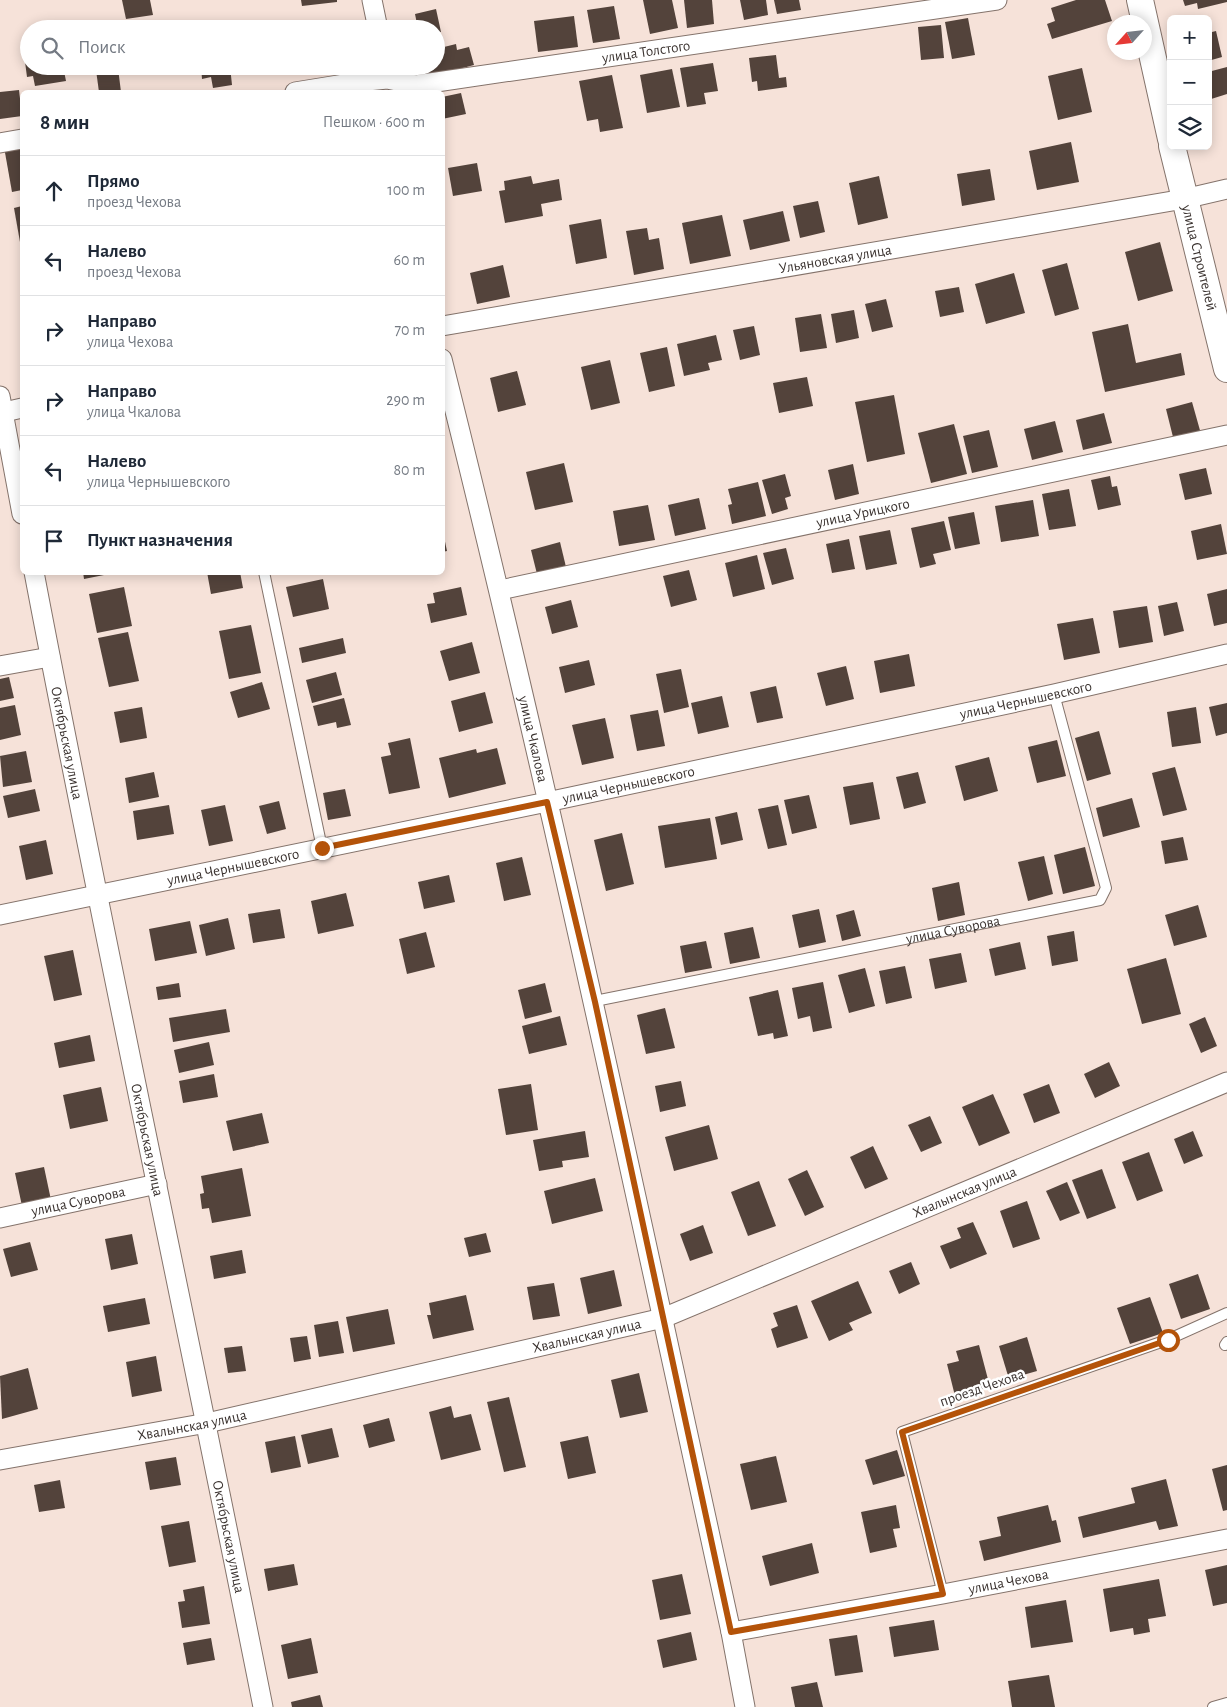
<!DOCTYPE html>
<html lang="ru">
<head>
<meta charset="utf-8">
<style>
  :root { --surface:#fff; --page:#f6f6f7; --text:#1f2937; --muted:#747a83; --line:#e0e1e3 }
  body { margin:0; font-family:"Alegreya Sans",sans-serif; background:var(--page); color:var(--text) }
  .controls { position:absolute; right:15px; top:15px; display:grid; overflow:hidden; border-radius:8px; box-shadow:0 2px 12px #0003 }
  .controls button { width:45px; height:45px; display:grid; place-items:center; padding:0; border:0; border-bottom:1px solid var(--line); background:var(--surface); color:var(--text); font:25px sans-serif }
  .compass { position:absolute; left:1107px; top:15px; width:45px; height:45px; border-radius:50%; background:var(--surface); box-shadow:0 2px 12px #0003; rotate:243deg }
  .stop { position:absolute; width:15px; height:15px; margin:-11px; border:4px solid #b45309; border-radius:50%; background:#fff }
  .stop.end { background:#b45309; border-color:#fff; box-shadow:0 1px 5px #0008 }
  .list { margin:0; padding:0; list-style:none }
  h2 { display:flex; justify-content:space-between; align-items:center; height:65px; margin:0; padding:0 20px; font-size:21px }
  h2 small { font-size:16px; font-weight:400; color:var(--muted) }
  .list li { display:grid; grid-template-columns:32px 1fr auto; gap:15px; align-items:center; box-sizing:border-box; height:70px; padding:0 20px; border-top:1px solid var(--line) }
  .list b { display:block; font-size:19px; white-space:nowrap }
  .list p { margin:0; font-size:16px; white-space:nowrap; color:var(--muted) }
  .list em { font-size:16px; font-style:normal; color:var(--muted) }
  .icon { flex:none; width:28px; height:28px; fill:none; stroke:currentColor; stroke-width:2; stroke-linecap:round; stroke-linejoin:round }
  .map { position:relative; flex:none; width:1227px; height:1707px; overflow:hidden }
  .search { position:absolute; background:var(--surface); box-shadow:0 2px 12px #0003; left:20px; top:20px; width:425px; height:55px; display:flex; align-items:center; gap:12px; box-sizing:border-box; padding:0 18px; border-radius:28px; color:var(--muted); font-size:19px }
  .panel { position:absolute; background:var(--surface); box-shadow:0 2px 12px #0003; left:20px; top:90px; width:425px; height:485px; border-radius:8px }
  .map>svg:first-child { display:block }
  .building { fill:#53433b }
  .lines { fill:none; stroke-linecap:round; stroke-linejoin:round }
  .lane-casing { stroke:#84736b; stroke-width:12 }
  .street-casing { stroke:#84736b; stroke-width:21 }
  .secondary-casing { stroke:#84736b; stroke-width:28 }
  .lane { stroke:#fff; stroke-width:10 }
  .street { stroke:#fff; stroke-width:19 }
  .secondary { stroke:#fff; stroke-width:26 }
  .route { stroke:#b45309; stroke-width:6 }
  .labels { text-anchor:middle; dominant-baseline:central; stroke-width:5; stroke-linejoin:round; paint-order:stroke }
  .street-label { font-size:15px; fill:#3b3330; stroke:#fff }
</style>
</head>
<body>
<div class="map">
<svg width="1227" height="1707" viewBox="0 0 1227 1707">
  <rect width="100%" height="100%" fill="#f6e2d9"/>
  <g class="building">
    <polygon points="122,0 150,0 153,15 126,19"/>
    <polygon points="301,0 337,0 337,2 302,6"/>
    <polygon points="643,0 672,0 678,28 650,34"/>
    <polygon points="684,0 712,0 714,24 687,28"/>
    <polygon points="740,0 766,0 768,15 744,20"/>
    <polygon points="774,0 799,0 801,10 777,14"/>
    <polygon points="1076,0 1105,0 1112,21 1052,39 1047,24 1055,21 1051,8"/>
    <polygon points="1183,0 1227,0 1227,2 1198,9 1197,3 1185,6"/>
    <polygon points="614,6 620,39 593,43 587,10"/>
    <polygon points="436,9 441,32 436,33 436,29 418,29 415,14"/>
    <polygon points="574,16 578,47 538,52 534,21"/>
    <polygon points="968,18 975,55 952,59 945,22"/>
    <polygon points="941,25 944,58 921,60 918,27"/>
    <polygon points="1216,31 1222,57 1208,61 1208,33"/>
    <polygon points="456,44 457,50 469,47 474,65 429,77 427,66 436,66 436,49"/>
    <polygon points="29,53 29,66 63,66 66,81 35,86 33,76 27,77 24,54"/>
    <polygon points="776,55 779,78 786,77 787,87 758,91 757,81 752,82 749,58"/>
    <polygon points="713,63 718,91 704,93 706,104 687,107 680,68"/>
    <polygon points="201,66 230,66 232,85 213,88 211,77 202,79"/>
    <polygon points="1227,67 1227,94 1208,100 1208,72"/>
    <polygon points="118,68 121,92 99,92 96,70"/>
    <polygon points="1082,68 1092,112 1058,120 1048,76"/>
    <polygon points="672,69 680,107 647,113 640,75"/>
    <polygon points="612,75 623,128 600,132 598,119 587,121 579,81"/>
    <polygon points="19,90 22,116 0,119 0,92"/>
    <polygon points="461,93 466,114 442,119 442,97"/>
    <polygon points="1071,142 1079,182 1037,190 1029,151"/>
    <polygon points="22,144 22,190 12,192 4,147"/>
    <polygon points="477,163 482,191 453,196 448,168"/>
    <polygon points="990,169 995,200 962,206 957,174"/>
    <polygon points="531,176 533,184 559,179 562,200 541,204 543,216 505,223 499,191 505,190 504,181"/>
    <polygon points="879,176 888,218 858,225 849,183"/>
    <polygon points="818,201 825,232 800,238 793,206"/>
    <polygon points="22,206 22,241 20,242 14,208"/>
    <polygon points="783,211 790,241 750,250 743,220"/>
    <polygon points="722,215 731,256 690,264 682,223"/>
    <polygon points="601,219 607,258 576,264 569,225"/>
    <polygon points="647,228 649,240 659,238 664,269 634,275 626,231"/>
    <polygon points="1160,242 1173,291 1138,301 1125,252"/>
    <polygon points="1067,263 1079,309 1055,316 1042,270"/>
    <polygon points="503,265 510,297 477,304 470,273"/>
    <polygon points="1014,273 1025,313 986,324 975,284"/>
    <polygon points="959,287 964,312 940,317 935,291"/>
    <polygon points="886,299 893,327 872,332 865,304"/>
    <polygon points="854,310 859,338 836,343 831,314"/>
    <polygon points="821,314 827,348 800,352 795,318"/>
    <polygon points="1128,324 1136,363 1181,353 1185,375 1105,392 1092,332"/>
    <polygon points="754,326 760,355 740,360 733,330"/>
    <polygon points="716,335 722,360 708,363 710,370 684,376 677,344"/>
    <polygon points="667,347 675,386 649,392 640,353"/>
    <polygon points="610,360 620,403 591,410 581,367"/>
    <polygon points="517,371 526,405 498,412 490,378"/>
    <polygon points="807,377 813,406 779,413 773,383"/>
    <polygon points="894,395 905,454 867,462 855,402"/>
    <polygon points="1192,402 1201,434 1174,441 1166,409"/>
    <polygon points="1104,413 1112,443 1083,450 1076,420"/>
    <polygon points="1055,421 1063,452 1032,460 1024,429"/>
    <polygon points="954,424 967,474 931,483 918,433"/>
    <polygon points="989,430 998,467 972,473 963,436"/>
    <polygon points="564,463 573,502 535,510 526,472"/>
    <polygon points="853,464 859,494 835,500 828,470"/>
    <polygon points="1206,468 1212,494 1185,500 1179,474"/>
    <polygon points="785,474 791,496 785,498 788,509 772,514 762,480"/>
    <polygon points="1110,476 1112,487 1117,486 1121,505 1098,510 1091,480"/>
    <polygon points="758,482 766,516 732,524 728,505 732,504 728,489"/>
    <polygon points="1069,489 1076,526 1049,530 1042,494"/>
    <polygon points="699,498 706,529 675,536 668,505"/>
    <polygon points="1033,500 1039,536 1001,542 995,506"/>
    <polygon points="648,505 655,540 619,546 613,511"/>
    <polygon points="974,512 980,544 955,549 948,517"/>
    <polygon points="944,521 951,550 933,554 936,564 920,568 911,528"/>
    <polygon points="1221,524 1227,554 1197,560 1191,531"/>
    <polygon points="890,530 897,564 866,570 859,536"/>
    <polygon points="442,537 444,537 447,551 442,552"/>
    <polygon points="849,539 855,569 832,573 826,544"/>
    <polygon points="560,542 566,567 537,574 531,550"/>
    <polygon points="786,548 794,579 772,585 763,553"/>
    <polygon points="757,555 765,589 733,597 725,563"/>
    <polygon points="689,570 697,600 671,607 663,576"/>
    <polygon points="83,572 108,572 109,574 84,579"/>
    <polygon points="207,572 240,572 243,588 211,594"/>
    <polygon points="323,579 329,609 293,617 286,587"/>
    <polygon points="124,587 132,626 97,633 89,594"/>
    <polygon points="461,587 467,615 431,623 427,604 435,603 433,593"/>
    <polygon points="1227,589 1227,623 1214,626 1207,594"/>
    <polygon points="571,600 578,627 552,634 545,607"/>
    <polygon points="1177,602 1184,631 1164,636 1158,606"/>
    <polygon points="1147,606 1153,642 1119,648 1113,611"/>
    <polygon points="1093,618 1100,653 1064,660 1057,624"/>
    <polygon points="251,625 261,673 229,679 219,631"/>
    <polygon points="128,632 139,681 109,687 98,638"/>
    <polygon points="343,638 346,653 302,663 299,648"/>
    <polygon points="472,642 480,673 449,681 440,651"/>
    <polygon points="909,654 915,686 880,693 874,661"/>
    <polygon points="589,660 595,685 565,693 559,667"/>
    <polygon points="846,666 854,699 826,706 817,673"/>
    <polygon points="681,669 689,707 664,713 656,674"/>
    <polygon points="336,672 342,695 312,703 306,680"/>
    <polygon points="9,677 14,698 0,701 0,679"/>
    <polygon points="262,682 270,709 238,718 230,692"/>
    <polygon points="776,686 783,718 757,723 750,692"/>
    <polygon points="485,692 493,723 459,732 451,701"/>
    <polygon points="722,696 729,727 698,734 691,703"/>
    <polygon points="344,698 351,725 337,728 336,722 318,726 313,706"/>
    <polygon points="1227,703 1227,733 1216,736 1209,707"/>
    <polygon points="15,705 21,735 0,740 0,708"/>
    <polygon points="142,707 147,738 120,743 114,712"/>
    <polygon points="1196,707 1201,743 1172,747 1167,712"/>
    <polygon points="658,710 665,746 637,751 630,715"/>
    <polygon points="605,718 614,758 582,765 572,725"/>
    <polygon points="1099,731 1111,774 1087,781 1075,738"/>
    <polygon points="410,738 420,788 389,794 381,757 391,755 388,743"/>
    <polygon points="1057,740 1066,776 1037,783 1028,747"/>
    <polygon points="497,748 506,784 449,798 439,758 476,749 477,753"/>
    <polygon points="26,751 32,782 3,787 0,756"/>
    <polygon points="989,757 998,791 964,801 955,766"/>
    <polygon points="1175,767 1187,810 1163,816 1152,773"/>
    <polygon points="154,772 159,797 129,803 125,778"/>
    <polygon points="918,772 926,803 904,809 896,777"/>
    <polygon points="873,782 880,819 850,825 843,787"/>
    <polygon points="35,789 40,811 8,818 3,796"/>
    <polygon points="345,789 351,816 328,820 323,793"/>
    <polygon points="809,795 817,828 792,834 784,800"/>
    <polygon points="1132,798 1140,827 1103,837 1096,808"/>
    <polygon points="279,801 286,829 267,834 259,806"/>
    <polygon points="169,805 174,834 137,840 133,811"/>
    <polygon points="225,805 233,841 209,846 201,810"/>
    <polygon points="778,805 787,845 768,849 758,809"/>
    <polygon points="737,812 743,840 721,845 715,817"/>
    <polygon points="710,818 717,859 665,868 658,826"/>
    <polygon points="622,833 634,884 606,891 594,840"/>
    <polygon points="1183,837 1188,860 1165,864 1161,841"/>
    <polygon points="46,840 53,874 26,880 19,846"/>
    <polygon points="1085,847 1095,886 1063,894 1054,855"/>
    <polygon points="1044,856 1053,894 1028,901 1018,862"/>
    <polygon points="522,857 531,895 504,901 496,863"/>
    <polygon points="449,875 455,902 424,909 418,882"/>
    <polygon points="959,882 965,915 938,921 932,888"/>
    <polygon points="346,893 354,926 318,934 311,901"/>
    <polygon points="1198,905 1207,937 1174,946 1165,915"/>
    <polygon points="280,909 285,938 253,943 248,914"/>
    <polygon points="819,909 826,942 799,948 792,915"/>
    <polygon points="854,910 861,936 842,941 836,915"/>
    <polygon points="228,918 235,949 206,956 199,925"/>
    <polygon points="190,921 197,953 155,961 149,929"/>
    <polygon points="753,927 760,958 730,964 724,933"/>
    <polygon points="1074,931 1078,961 1052,966 1047,936"/>
    <polygon points="426,932 435,967 407,974 399,939"/>
    <polygon points="706,941 712,968 685,973 680,946"/>
    <polygon points="1020,942 1026,969 995,976 989,949"/>
    <polygon points="73,950 82,995 54,1001 44,956"/>
    <polygon points="961,953 967,982 935,989 929,959"/>
    <polygon points="1166,958 1181,1014 1142,1024 1127,969"/>
    <polygon points="905,966 912,998 886,1004 879,971"/>
    <polygon points="865,968 875,1006 849,1013 838,975"/>
    <polygon points="823,982 832,1028 813,1032 810,1016 798,1019 792,988"/>
    <polygon points="179,983 181,997 158,1000 156,987"/>
    <polygon points="545,983 552,1012 525,1019 518,990"/>
    <polygon points="778,990 788,1036 774,1039 773,1033 758,1036 749,997"/>
    <polygon points="665,1008 675,1048 646,1054 637,1015"/>
    <polygon points="226,1009 230,1032 173,1042 169,1018"/>
    <polygon points="560,1016 567,1045 529,1054 522,1026"/>
    <polygon points="1205,1017 1217,1046 1201,1053 1189,1024"/>
    <polygon points="90,1035 95,1061 59,1068 54,1043"/>
    <polygon points="209,1042 214,1065 179,1073 174,1050"/>
    <polygon points="1109,1062 1120,1086 1095,1098 1084,1074"/>
    <polygon points="214,1074 218,1097 183,1103 179,1081"/>
    <polygon points="681,1081 686,1106 660,1112 655,1086"/>
    <polygon points="531,1084 538,1130 506,1135 498,1089"/>
    <polygon points="1049,1084 1060,1113 1034,1123 1023,1094"/>
    <polygon points="101,1087 108,1121 70,1129 63,1095"/>
    <polygon points="993,1094 1010,1133 979,1146 962,1107"/>
    <polygon points="262,1113 269,1143 233,1151 226,1121"/>
    <polygon points="930,1116 942,1143 921,1152 908,1125"/>
    <polygon points="709,1125 718,1159 674,1171 665,1137"/>
    <polygon points="585,1131 589,1157 562,1161 563,1167 539,1171 533,1140"/>
    <polygon points="1193,1131 1203,1156 1184,1164 1174,1139"/>
    <polygon points="873,1146 888,1179 865,1189 850,1157"/>
    <polygon points="1149,1152 1163,1191 1137,1201 1122,1162"/>
    <polygon points="44,1167 51,1200 22,1206 15,1173"/>
    <polygon points="242,1168 251,1216 212,1223 209,1208 202,1209 200,1194 204,1193 201,1176"/>
    <polygon points="1102,1169 1116,1208 1087,1219 1072,1180"/>
    <polygon points="807,1170 824,1207 805,1216 788,1179"/>
    <polygon points="595,1178 603,1211 552,1224 544,1191"/>
    <polygon points="759,1181 776,1226 748,1236 731,1192"/>
    <polygon points="1067,1182 1080,1213 1060,1221 1046,1191"/>
    <polygon points="1027,1201 1040,1239 1013,1248 1000,1211"/>
    <polygon points="973,1222 987,1254 950,1269 940,1246 961,1238 957,1228"/>
    <polygon points="703,1225 713,1253 690,1261 680,1234"/>
    <polygon points="486,1233 491,1252 469,1257 464,1238"/>
    <polygon points="132,1234 138,1264 111,1270 105,1239"/>
    <polygon points="30,1242 38,1270 11,1277 3,1249"/>
    <polygon points="242,1250 246,1273 214,1279 210,1256"/>
    <polygon points="911,1262 920,1284 899,1294 889,1271"/>
    <polygon points="614,1270 622,1306 588,1314 580,1278"/>
    <polygon points="1198,1274 1210,1309 1181,1319 1169,1284"/>
    <polygon points="858,1281 872,1313 849,1323 853,1330 829,1341 811,1301"/>
    <polygon points="554,1283 560,1316 533,1320 527,1287"/>
    <polygon points="466,1295 474,1330 433,1339 427,1315 431,1315 429,1303"/>
    <polygon points="1150,1297 1163,1333 1130,1344 1117,1308"/>
    <polygon points="145,1298 150,1324 108,1332 103,1306"/>
    <polygon points="797,1305 808,1338 777,1348 771,1329 778,1326 773,1313"/>
    <polygon points="388,1309 395,1344 353,1352 346,1317"/>
    <polygon points="338,1321 344,1353 319,1357 314,1325"/>
    <polygon points="307,1336 311,1359 294,1362 290,1338"/>
    <polygon points="1027,1337 1037,1371 1009,1379 999,1346"/>
    <polygon points="979,1345 990,1387 955,1396 947,1364 959,1361 956,1351"/>
    <polygon points="242,1346 246,1371 228,1373 224,1348"/>
    <polygon points="156,1356 162,1391 132,1397 126,1362"/>
    <polygon points="28,1368 38,1409 2,1419 0,1376"/>
    <polygon points="639,1373 648,1412 620,1418 611,1380"/>
    <polygon points="509,1397 526,1467 504,1472 487,1402"/>
    <polygon points="451,1406 454,1418 471,1414 481,1450 441,1460 429,1412"/>
    <polygon points="389,1418 395,1441 369,1448 363,1425"/>
    <polygon points="332,1428 339,1457 308,1464 301,1435"/>
    <polygon points="295,1436 301,1467 271,1473 265,1442"/>
    <polygon points="588,1436 596,1473 568,1479 560,1442"/>
    <polygon points="897,1450 905,1476 873,1485 865,1460"/>
    <polygon points="776,1456 787,1502 751,1510 740,1464"/>
    <polygon points="176,1457 181,1485 150,1490 145,1462"/>
    <polygon points="1227,1465 1227,1510 1223,1511 1212,1469"/>
    <polygon points="1166,1479 1178,1526 1159,1530 1156,1521 1083,1538 1078,1517 1135,1503 1131,1488"/>
    <polygon points="60,1480 65,1508 39,1512 34,1485"/>
    <polygon points="896,1505 900,1528 893,1529 897,1547 870,1553 861,1512"/>
    <polygon points="1048,1505 1052,1521 1056,1520 1061,1542 984,1561 979,1541 1001,1536 997,1517"/>
    <polygon points="189,1521 196,1562 169,1567 161,1526"/>
    <polygon points="812,1543 819,1573 770,1586 762,1556"/>
    <polygon points="294,1564 298,1585 268,1591 264,1569"/>
    <polygon points="1227,1565 1227,1603 1213,1606 1205,1570"/>
    <polygon points="682,1574 691,1614 660,1620 652,1580"/>
    <polygon points="1159,1579 1166,1616 1148,1619 1150,1632 1134,1635 1133,1628 1110,1632 1103,1589"/>
    <polygon points="204,1586 210,1624 182,1628 178,1602 185,1601 183,1590"/>
    <polygon points="1066,1600 1073,1642 1031,1648 1025,1607"/>
    <polygon points="934,1620 939,1650 894,1657 889,1627"/>
    <polygon points="691,1632 697,1660 663,1668 657,1640"/>
    <polygon points="857,1635 863,1672 835,1676 829,1639"/>
    <polygon points="211,1638 215,1660 187,1665 183,1643"/>
    <polygon points="311,1638 318,1673 288,1679 281,1645"/>
    <polygon points="1049,1675 1055,1707 1012,1707 1008,1681"/>
    <polygon points="817,1682 823,1707 795,1707 791,1687"/>
    <polygon points="320,1695 323,1707 292,1707 291,1702"/>
  </g>
  <g class="lines">
    <g class="lane-casing">
      <g id="lane">
        <polyline points="264,572 322,848"/>
        <path id="s1" d="M595 1001 1100 900 1106 888 1054 694"/>
        <polyline points="1225,1345 1227,1342"/>
        <polyline points="943,1594 902,1432 1167,1340 1227,1313"/>
        <polyline points="1213,1707 1227,1703"/>
      </g>
    </g>
    <g class="street-casing">
      <g id="street">
        <polyline points="372,0 378,29"/>
        <path id="s2" d="M295 92 357 82 387 79 416 85 997 0"/>
        <polyline points="0,143 22,139"/>
        <path id="s3" d="M442 326 1184 199 1227 189"/>
        <path id="s4" d="M442 359C548 781 638 1207 731 1632L745 1707"/>
        <polyline points="0,396 22,514"/>
        <polyline points="0,413 22,408"/>
        <path id="s5" d="M34 572C106 952 188 1328 263 1707"/>
        <path id="s6" d="M500 590 1227 435"/>
        <polyline points="0,666 50,657"/>
        <path id="s7" d="M0 915 547 802 1054 694 1227 654"/>
        <path id="s8" d="M0 1218 157 1184"/>
        <path id="s9" d="M0 1460 207 1423 663 1318 1227 1082"/>
        <path id="s10" d="M731 1632 943 1594 1227 1539"/>
      </g>
    </g>
    <g class="secondary-casing">
      <g id="secondary">
        <polyline points="1140,0 1171,139"/>
        <path id="s11" d="M1172 146 1227 369"/>
      </g>
    </g>
    <use href="#lane" class="lane"/>
    <use href="#street" class="street"/>
    <use href="#secondary" class="secondary"/>
  </g>
  <g class="lines">
    <polyline class="route" points="322,848 547,802 595,1002 731,1632 943,1594 902,1432 1168,1340"/>
  </g>
  <g class="labels">
    <g class="street-label">
      <text stroke="none"><textPath href="#s2" startOffset="355">улица Толстого</textPath></text>
      <text stroke="none"><textPath href="#s11" startOffset="115">улица Строителей</textPath></text>
      <text stroke="none"><textPath href="#s3" startOffset="399">Ульяновская улица</textPath></text>
      <text stroke="none"><textPath href="#s6" startOffset="371">улица Урицкого</textPath></text>
      <text stroke="none"><textPath href="#s7" startOffset="1048">улица Чернышевского</textPath></text>
      <text stroke="none"><textPath href="#s4" startOffset="391">улица Чкалова</textPath></text>
      <text stroke="none"><textPath href="#s5" startOffset="174">Октябрьская улица</textPath></text>
      <text stroke="none"><textPath href="#s7" startOffset="642">улица Чернышевского</textPath></text>
      <text stroke="none"><textPath href="#s7" startOffset="238">улица Чернышевского</textPath></text>
      <text stroke="none"><textPath href="#s1" startOffset="365">улица Суворова</textPath></text>
      <text stroke="none"><textPath href="#s5" startOffset="579">Октябрьская улица</textPath></text>
      <text stroke="none"><textPath href="#s9" startOffset="1005">Хвалынская улица</textPath></text>
      <text stroke="none"><textPath href="#s8" startOffset="80">улица Суворова</textPath></text>
      <text stroke="none"><textPath href="#s9" startOffset="600">Хвалынская улица</textPath></text>
      <text transform="translate(982 1388) rotate(-19)">проезд Чехова</text>
      <text stroke="none"><textPath href="#s9" startOffset="195">Хвалынская улица</textPath></text>
      <text stroke="none"><textPath href="#s5" startOffset="984">Октябрьская улица</textPath></text>
      <text stroke="none"><textPath href="#s10" startOffset="282">улица Чехова</textPath></text>
    </g>
  </g>
</svg>
<div class="controls">
<button>+</button>
<button>−</button>
<button><svg class="icon" aria-label="layers" viewBox="0 0 24 24"><path d="M12 4l9 5-9 5-9-5zM3 14l9 5 9-5"/></svg></button>
</div>
<svg class="compass" viewBox="-18 -18 36 36"><path d="M0-13l5 13h-10z" fill="#e53935"/><path d="M0 13l5-13h-10z" fill="#747a83"/></svg>
<div class="stop" style="left:1168px;top:1340px"></div>
<div class="stop end" style="left:322px;top:848px"></div>
<div class="search"><svg class="icon" aria-label="search" viewBox="0 0 24 24"><circle cx="10" cy="10" r="6"/><path d="M15 15l6 6"/></svg>Поиск</div>
<section class="panel">
<h2>8 мин<small>Пешком · 600 m</small></h2>
<ul class="list">
<li><svg class="icon" aria-label="ahead" viewBox="0 0 24 24"><path d="M12 20V5M6 11l6-6 6 6"/></svg><div><b>Прямо</b><p>проезд Чехова</p></div><em>100 m</em></li>
<li><svg class="icon" aria-label="left" viewBox="0 0 24 24"><path d="M17 20v-9H6M10 6l-5 5 5 5"/></svg><div><b>Налево</b><p>проезд Чехова</p></div><em>60 m</em></li>
<li><svg class="icon" aria-label="right" viewBox="0 0 24 24"><path d="M7 20v-9h11M14 6l5 5-5 5"/></svg><div><b>Направо</b><p>улица Чехова</p></div><em>70 m</em></li>
<li><svg class="icon" aria-label="right" viewBox="0 0 24 24"><path d="M7 20v-9h11M14 6l5 5-5 5"/></svg><div><b>Направо</b><p>улица Чкалова</p></div><em>290 m</em></li>
<li><svg class="icon" aria-label="left" viewBox="0 0 24 24"><path d="M17 20v-9H6M10 6l-5 5 5 5"/></svg><div><b>Налево</b><p>улица Чернышевского</p></div><em>80 m</em></li>
<li><svg class="icon" aria-label="arrive" viewBox="0 0 24 24"><path d="M6 21V4h12l-3 4 3 4H6"/></svg><div><b>Пункт назначения</b></div></li>
</ul>
</section>
</div>
</body>
</html>
